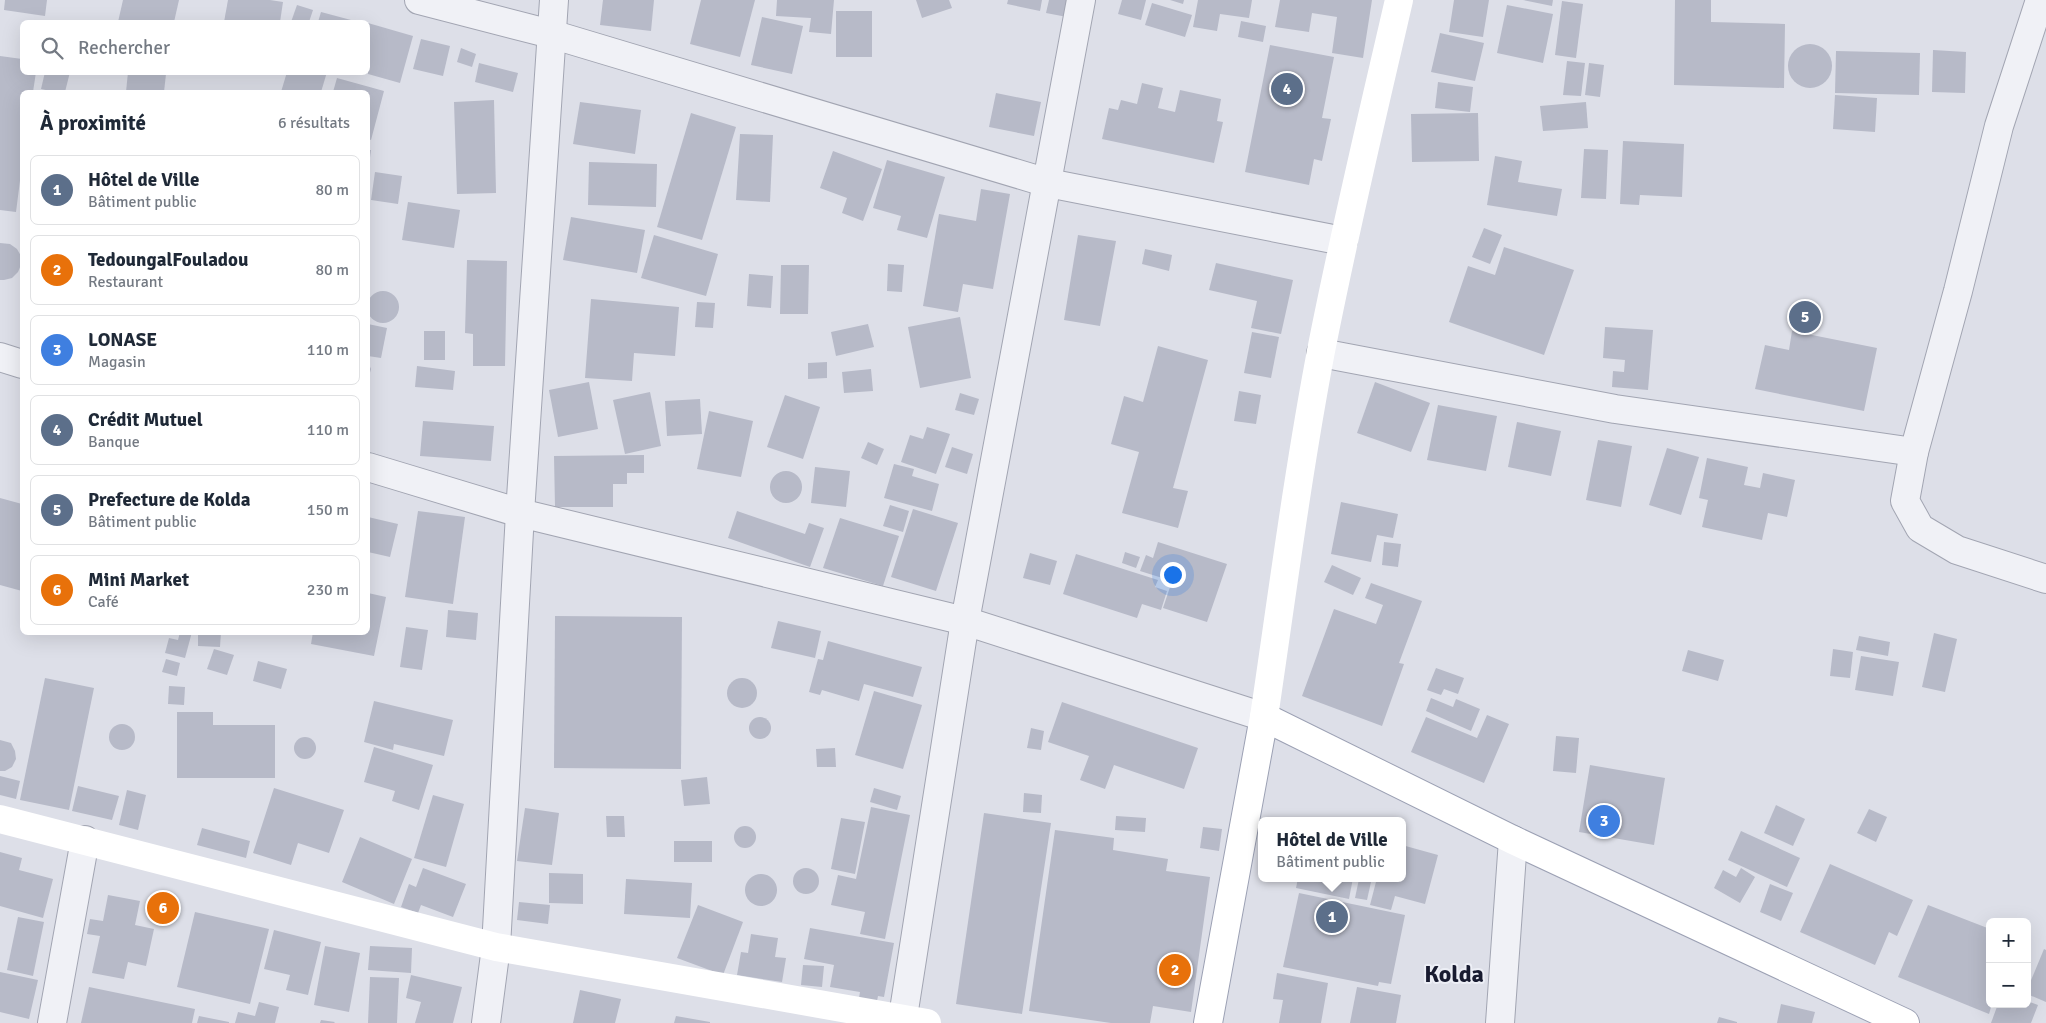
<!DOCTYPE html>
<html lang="fr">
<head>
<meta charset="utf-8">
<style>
  :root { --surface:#fff; --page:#f2f2f3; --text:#1f2937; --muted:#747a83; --line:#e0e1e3; --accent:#0b8043 }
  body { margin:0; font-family:Signika,sans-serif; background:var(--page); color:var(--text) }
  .controls { position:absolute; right:15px; bottom:15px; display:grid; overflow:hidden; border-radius:8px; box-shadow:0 5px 20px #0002 }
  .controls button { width:45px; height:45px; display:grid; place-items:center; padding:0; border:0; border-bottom:1px solid var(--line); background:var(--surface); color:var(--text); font:25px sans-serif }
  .you { position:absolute; left:1172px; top:574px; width:18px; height:18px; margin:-12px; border:4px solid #fff; border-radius:50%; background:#1a73e8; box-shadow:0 0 0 8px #1a73e833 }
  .badge { display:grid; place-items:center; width:32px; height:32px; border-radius:50%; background:var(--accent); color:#fff; font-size:16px; font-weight:700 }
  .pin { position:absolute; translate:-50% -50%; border:2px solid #fff; box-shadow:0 1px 5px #0006 }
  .popup { position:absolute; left:1258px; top:817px; width:148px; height:65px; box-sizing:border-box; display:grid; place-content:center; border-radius:8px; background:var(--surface); filter:drop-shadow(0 1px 4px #0005); font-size:16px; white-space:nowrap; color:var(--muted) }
  .popup b { font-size:19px; color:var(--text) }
  .popup::after { content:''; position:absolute; left:50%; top:100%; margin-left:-10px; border:10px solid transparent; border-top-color:var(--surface) }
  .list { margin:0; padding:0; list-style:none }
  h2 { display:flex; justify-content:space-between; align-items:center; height:65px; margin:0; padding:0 20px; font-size:21px }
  h2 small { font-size:16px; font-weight:400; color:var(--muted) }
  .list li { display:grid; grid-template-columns:32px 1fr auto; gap:15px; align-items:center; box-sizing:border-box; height:70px; margin:0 10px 10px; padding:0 10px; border:1px solid var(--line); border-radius:8px }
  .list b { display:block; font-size:19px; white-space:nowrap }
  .list p { margin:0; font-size:16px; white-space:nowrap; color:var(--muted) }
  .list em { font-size:16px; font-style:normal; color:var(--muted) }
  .icon { flex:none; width:28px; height:28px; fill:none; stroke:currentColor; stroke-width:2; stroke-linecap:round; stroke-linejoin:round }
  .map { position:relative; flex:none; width:2046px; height:1023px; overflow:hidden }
  .search { position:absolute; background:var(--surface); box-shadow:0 5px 20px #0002; left:20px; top:20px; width:350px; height:55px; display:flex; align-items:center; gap:12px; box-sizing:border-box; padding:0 18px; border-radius:8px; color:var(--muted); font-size:19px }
  .panel { position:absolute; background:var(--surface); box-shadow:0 5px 20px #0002; left:20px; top:90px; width:350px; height:545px; border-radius:8px }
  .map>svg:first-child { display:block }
  .building { fill:#b7bac8 }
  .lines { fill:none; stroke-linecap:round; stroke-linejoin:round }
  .minor-casing { stroke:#a2a5b2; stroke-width:30 }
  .primary-casing { stroke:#9ca1b4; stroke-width:30 }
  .minor { stroke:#f0f1f6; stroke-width:28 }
  .secondary { stroke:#fff; stroke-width:28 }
  .primary { stroke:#fff; stroke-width:28 }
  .labels { text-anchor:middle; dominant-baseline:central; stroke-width:4; stroke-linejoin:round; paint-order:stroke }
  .town-label { font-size:24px; font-weight:bold; fill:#181b30; stroke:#edeff6 }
</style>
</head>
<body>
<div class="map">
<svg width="2046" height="1023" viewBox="0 0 2046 1023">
  <rect width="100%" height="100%" fill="#dddfe8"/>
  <g class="building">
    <polygon points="5,0 47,0 45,16 4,10"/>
    <polygon points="123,0 179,0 174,22 118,22"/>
    <polygon points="228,0 270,0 283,2 280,22 224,22"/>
    <polygon points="603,0 654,0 651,31 600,25"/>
    <polygon points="701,0 755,0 740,57 690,44"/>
    <polygon points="777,0 834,0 831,34 809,32 811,18 776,16"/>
    <polygon points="916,0 949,0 952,8 922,18"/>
    <polygon points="1008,0 1042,0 1040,11 1007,4"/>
    <polygon points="1049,0 1071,0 1067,17 1046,13"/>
    <polygon points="1122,0 1146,0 1141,20 1118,14"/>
    <polygon points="1170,0 1184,0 1183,4"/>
    <polygon points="1198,0 1252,0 1249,18 1220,14 1217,31 1193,27"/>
    <polygon points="1280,0 1372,0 1363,58 1332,53 1337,17 1312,13 1309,32 1275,27"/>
    <polygon points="1454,0 1489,0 1483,37 1449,32"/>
    <polygon points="1523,0 1553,0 1552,6"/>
    <polygon points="1675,0 1711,0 1711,22 1785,24 1784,88 1674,85"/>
    <polygon points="1562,1 1583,4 1576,58 1555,55"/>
    <polygon points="1152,3 1192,15 1185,37 1145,25"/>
    <polygon points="297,5 313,10 309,22 291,22"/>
    <polygon points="1507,5 1553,14 1543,63 1497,53"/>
    <rect x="836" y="11" width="36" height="46"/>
    <polygon points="321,12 351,20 350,22 318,22"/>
    <polygon points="762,17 803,26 792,74 751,65"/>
    <polygon points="1241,21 1266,26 1263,42 1238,37"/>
    <polygon points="368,23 413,36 400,83 368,74"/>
    <polygon points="1440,33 1484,43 1475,81 1431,72"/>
    <polygon points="421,39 450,46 443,76 413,69"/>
    <circle cx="1810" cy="66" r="22"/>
    <polygon points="1270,45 1334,57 1322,118 1331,119 1322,161 1314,159 1309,185 1245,172"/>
    <polygon points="461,48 476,54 472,67 457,62"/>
    <polygon points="1933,50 1966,52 1965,93 1932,92"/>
    <polygon points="1836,51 1920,53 1919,95 1835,93"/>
    <polygon points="0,56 22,59 22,72 36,72 33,92 22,92 22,165 16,212 0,210"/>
    <polygon points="1567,61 1585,63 1581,96 1563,95"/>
    <polygon points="479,63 518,73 513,92 475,82"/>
    <polygon points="1589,63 1604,65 1600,97 1585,95"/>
    <polygon points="45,72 70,72 65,92 55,92 41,89"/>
    <polygon points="128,72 166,74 164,92 126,92"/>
    <polygon points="287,72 327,72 321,92 281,92"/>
    <polygon points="337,78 384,91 371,140 368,139 368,92 333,92"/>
    <polygon points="1438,82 1473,87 1470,112 1435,108"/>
    <polygon points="1142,83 1163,88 1158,108 1175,112 1180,90 1221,99 1217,121 1223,122 1214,163 1102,139 1109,108 1118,110 1121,100 1137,104"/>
    <polygon points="996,93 1041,102 1034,136 989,127"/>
    <polygon points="1835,95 1877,98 1875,132 1833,129"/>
    <polygon points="494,100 496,193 457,194 454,102"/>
    <polygon points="580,102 641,110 635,154 573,144"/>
    <polygon points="1586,102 1588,128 1543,131 1540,106"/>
    <polygon points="691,113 736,127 702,240 657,227"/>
    <polygon points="1478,113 1479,161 1412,162 1411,114"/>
    <polygon points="740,134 773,135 770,202 736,200"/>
    <polygon points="1623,141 1684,144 1682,197 1640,195 1639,205 1620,204"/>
    <polygon points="1584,149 1608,150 1606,199 1581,198"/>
    <polygon points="368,150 371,150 369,165 368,165"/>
    <polygon points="833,151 882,169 863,221 842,213 847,198 820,188"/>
    <polygon points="1495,156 1522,161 1518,182 1562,189 1557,216 1487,205"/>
    <polygon points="887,160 945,177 927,238 897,230 901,216 873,208"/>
    <polygon points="589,162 657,164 656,207 588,205"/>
    <polygon points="375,172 402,176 398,204 371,200"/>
    <polygon points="981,189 1010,194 993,289 963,284 958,312 923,306 939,214 976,221"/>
    <polygon points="408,202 460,210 454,248 402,240"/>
    <polygon points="571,217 645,230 637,273 563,260"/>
    <polygon points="1484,228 1502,235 1490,264 1472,257"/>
    <polygon points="654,235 718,254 706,296 641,278"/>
    <polygon points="1078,235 1116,241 1100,326 1064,320"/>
    <polygon points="0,243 10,244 17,249 21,256 21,265 18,272 12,278 4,280 0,280"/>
    <polygon points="1504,247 1574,270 1544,355 1449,322 1468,266 1495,275"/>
    <polygon points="1145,249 1172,255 1169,271 1142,264"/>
    <polygon points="467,260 507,261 505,366 473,366 473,334 465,333"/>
    <polygon points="1216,263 1293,280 1281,334 1251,328 1257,301 1209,290"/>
    <polygon points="888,264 904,265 902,292 887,291"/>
    <polygon points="781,265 809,265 808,314 780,314"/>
    <polygon points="749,274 773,276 771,308 747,306"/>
    <circle cx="383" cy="307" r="16"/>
    <polygon points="591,299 679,307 675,356 634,353 632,381 585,378"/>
    <polygon points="697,302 715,303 713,328 695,327"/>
    <polygon points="960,317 971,378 920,388 908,327"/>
    <polygon points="368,324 387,328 381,358 368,356"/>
    <polygon points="868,324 874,347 836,356 831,332"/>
    <polygon points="1605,327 1653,330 1648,390 1612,387 1613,371 1624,372 1625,360 1603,358"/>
    <rect x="424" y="331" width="21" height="29"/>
    <polygon points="1792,331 1877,348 1864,411 1755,389 1765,345 1789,350"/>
    <polygon points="1252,332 1279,337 1271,378 1244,373"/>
    <polygon points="1158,346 1208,360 1173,488 1188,491 1178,528 1122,513 1139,452 1111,444 1124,396 1143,402"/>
    <polygon points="368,362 371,369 368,380"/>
    <polygon points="827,362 827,378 808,379 808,363"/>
    <polygon points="417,366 455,371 453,390 415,387"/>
    <polygon points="871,369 873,391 844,393 842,372"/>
    <polygon points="589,382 598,429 558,437 549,390"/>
    <polygon points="1375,382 1430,403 1411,452 1357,433"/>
    <polygon points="1239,391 1261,395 1256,424 1234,421"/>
    <polygon points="650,392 661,446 625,454 613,400"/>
    <polygon points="960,393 979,399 974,415 955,410"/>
    <polygon points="785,395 820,407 803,459 767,447"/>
    <polygon points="700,399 702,434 667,436 665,401"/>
    <polygon points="1438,405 1497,416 1486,471 1427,460"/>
    <polygon points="709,411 753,421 741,477 697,469"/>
    <polygon points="423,421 494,426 491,461 420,456"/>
    <polygon points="1517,422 1561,431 1551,476 1508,467"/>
    <polygon points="927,427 950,434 936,474 901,462 910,435 923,439"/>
    <polygon points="1598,440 1632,446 1621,507 1586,500"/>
    <polygon points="868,442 884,449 877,465 861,458"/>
    <polygon points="952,447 973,454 967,474 945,467"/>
    <polygon points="1667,448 1699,457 1681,515 1649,505"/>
    <polygon points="644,455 644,473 627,473 627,484 613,484 613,507 555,507 554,456"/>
    <polygon points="1707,458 1748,467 1744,485 1760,488 1763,473 1795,480 1787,517 1768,513 1762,540 1702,527 1708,500 1699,498"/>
    <polygon points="894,464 914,469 912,476 939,484 932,511 884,498"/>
    <polygon points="815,467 850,471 846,507 811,503"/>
    <circle cx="786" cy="487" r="16"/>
    <polygon points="0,498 22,504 22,591 0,585"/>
    <polygon points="1341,502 1398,514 1393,538 1377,535 1371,562 1331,554"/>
    <polygon points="890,505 909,511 903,532 883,526"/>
    <polygon points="913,509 958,523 936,591 891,577"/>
    <polygon points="418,511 465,517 453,604 405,597"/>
    <polygon points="737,511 805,534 809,523 824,528 810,567 728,538"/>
    <polygon points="368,517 398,524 390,557 368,552"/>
    <polygon points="840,518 899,536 883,586 823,568"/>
    <polygon points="1158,542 1227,564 1207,622 1163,608 1172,581 1140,571 1146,555 1153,558"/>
    <polygon points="1384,542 1401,544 1398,567 1382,565"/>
    <polygon points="1125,552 1140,557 1136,568 1122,563"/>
    <polygon points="1030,553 1057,561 1050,585 1023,578"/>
    <polygon points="1076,554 1158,580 1155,587 1167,591 1161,610 1142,604 1137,618 1063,594"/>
    <polygon points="1332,565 1361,578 1353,595 1324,582"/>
    <polygon points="1371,583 1422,601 1399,663 1404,664 1382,726 1302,696 1334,609 1376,624 1383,605 1365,598"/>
    <polygon points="368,593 386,597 374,656 311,644 313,632 368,632"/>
    <polygon points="448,610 478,613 476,640 446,637"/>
    <polygon points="555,616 682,617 681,769 554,768"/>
    <polygon points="778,621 821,631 815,658 771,648"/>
    <polygon points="406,627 428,630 422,670 400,667"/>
    <polygon points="180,632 192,632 185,658 165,653 169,638 178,640"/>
    <polygon points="198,632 221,632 220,647 198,646"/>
    <polygon points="1934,633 1957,639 1945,692 1922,687"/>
    <polygon points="1859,636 1890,642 1888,656 1856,650"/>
    <polygon points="828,641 922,667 913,697 864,684 859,701 822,690 820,695 809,692 818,659 823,660"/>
    <polygon points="214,649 234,655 227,675 207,669"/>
    <polygon points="1833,649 1853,652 1850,678 1830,676"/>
    <polygon points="1688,650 1724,660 1718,681 1682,671"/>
    <polygon points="1861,656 1899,662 1893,696 1855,690"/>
    <polygon points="166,659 180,663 177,676 162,672"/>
    <polygon points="258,661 287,669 281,689 253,681"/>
    <polygon points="1436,668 1464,678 1458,694 1444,689 1441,695 1427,690"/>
    <circle cx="742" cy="693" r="15"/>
    <polygon points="45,678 94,688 69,810 20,800"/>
    <polygon points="169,686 185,687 184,705 168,704"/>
    <polygon points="874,691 922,705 903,769 855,755"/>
    <polygon points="1431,698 1453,707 1456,699 1480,709 1471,731 1426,711"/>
    <polygon points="374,701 453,720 444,756 394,744 393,750 364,742"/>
    <polygon points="1062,702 1198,748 1184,789 1114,765 1105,789 1080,780 1089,756 1048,742"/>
    <polygon points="177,712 213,712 213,725 275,725 275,778 177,778"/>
    <polygon points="1487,715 1509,724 1484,783 1411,752 1426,717 1477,738"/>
    <circle cx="760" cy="728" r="11"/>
    <circle cx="122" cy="737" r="13"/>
    <polygon points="1031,728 1044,731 1041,750 1027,748"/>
    <polygon points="1556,736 1579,738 1576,773 1553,771"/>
    <circle cx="305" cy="748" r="11"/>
    <polygon points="0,740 11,743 15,751 16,759 12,767 5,771 0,771"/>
    <polygon points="374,747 433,765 419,810 392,801 395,791 364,782"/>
    <polygon points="835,748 836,767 817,767 816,749"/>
    <polygon points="1590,765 1665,778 1654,845 1579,832"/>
    <polygon points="0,776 20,781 16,799 0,795"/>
    <polygon points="707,777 710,804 684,806 681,780"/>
    <polygon points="78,786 119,796 112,820 72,811"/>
    <polygon points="274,788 344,810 329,853 298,843 291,865 253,853"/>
    <polygon points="874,788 901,796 897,810 870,802"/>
    <polygon points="127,790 146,795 138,830 119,825"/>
    <polygon points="1024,793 1042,795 1041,813 1023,812"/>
    <polygon points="433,795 464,804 446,867 414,858"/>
    <polygon points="1776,805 1805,819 1793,846 1764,833"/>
    <polygon points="871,807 910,815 885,939 860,934 865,912 831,905 838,875 856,879"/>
    <polygon points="525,808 559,813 552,865 517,861"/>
    <polygon points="1869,809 1887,817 1876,842 1857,833"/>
    <polygon points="984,813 1051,823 1022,1014 956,1004"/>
    <polygon points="606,816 624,816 625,837 607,837"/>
    <polygon points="1116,816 1146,818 1145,832 1115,830"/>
    <polygon points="841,818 865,822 855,874 831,869"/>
    <circle cx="745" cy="837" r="11"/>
    <polygon points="1203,827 1222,829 1219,851 1200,848"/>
    <polygon points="202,828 250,841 246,858 197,845"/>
    <polygon points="1055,830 1114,838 1113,850 1168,859 1166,871 1210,877 1191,1012 1153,1006 1150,1023 1111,1023 1029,1011"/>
    <polygon points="1741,831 1800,858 1787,887 1728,860"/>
    <polygon points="360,837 412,859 394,904 342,882"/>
    <rect x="674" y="841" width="38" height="21"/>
    <polygon points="1402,845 1438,855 1425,904 1395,896 1391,910 1370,905 1377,878 1402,878"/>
    <polygon points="0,852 22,858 19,870 53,879 43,918 0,906"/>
    <polygon points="1830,864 1913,900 1897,936 1889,932 1875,965 1800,932"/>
    <circle cx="806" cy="881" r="13"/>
    <polygon points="423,868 466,884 453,917 421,905 418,913 401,907 409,884 416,887"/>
    <polygon points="1741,868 1755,877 1740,903 1714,888 1723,870 1736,877"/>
    <polygon points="549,873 583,874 583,904 549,903"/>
    <circle cx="761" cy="890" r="16"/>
    <polygon points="1298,878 1353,878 1349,899 1296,888"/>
    <polygon points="626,879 692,883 690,918 624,914"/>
    <polygon points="1359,879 1371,882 1367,900 1355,898"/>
    <polygon points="1770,884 1793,893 1781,921 1760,912"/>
    <polygon points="1299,893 1405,915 1391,984 1379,982 1378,986 1283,967"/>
    <polygon points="108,895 140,901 135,925 154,929 146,966 128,962 124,979 92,973 100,936 87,934 90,919 103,921"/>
    <polygon points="519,902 550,905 548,924 517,920"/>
    <polygon points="698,905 743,922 723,975 677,958"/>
    <polygon points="1928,905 1990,929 1990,1004 1992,1004 1989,1014 1898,977"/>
    <polygon points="195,912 269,929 250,1004 177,987"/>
    <polygon points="18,917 44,922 33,976 7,970"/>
    <polygon points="810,928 894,943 884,997 878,996 877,1001 859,998 860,992 830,987 834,965 804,959"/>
    <polygon points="274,930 321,942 308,995 286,990 290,975 264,969"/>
    <polygon points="751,934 778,938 775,957 786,958 782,982 737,975 741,952 748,953"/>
    <polygon points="325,946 360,953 349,1012 314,1005"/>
    <polygon points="370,946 412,948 411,973 368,970"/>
    <polygon points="2044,949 2046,950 2046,1002 2027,994 2027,990"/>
    <polygon points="803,965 824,966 822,987 801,985"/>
    <polygon points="0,972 38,980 29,1019 0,1012"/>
    <polygon points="1277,973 1328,983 1321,1023 1279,1023 1283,1000 1273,999"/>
    <polygon points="411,975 462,987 453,1023 415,1023 421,1002 406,998"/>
    <polygon points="370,977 399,978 397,1023 368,1023"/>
    <polygon points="89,987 195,1009 192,1023 81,1023"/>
    <polygon points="1357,987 1401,995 1396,1023 1350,1023"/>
    <polygon points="580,990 621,999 615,1023 573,1023"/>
    <polygon points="2027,1001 2038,1005 2031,1023 1991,1023 1998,1004 2027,1004"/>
    <polygon points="259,1002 279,1007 275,1023 235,1023 238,1012 255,1016"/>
    <polygon points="1781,1004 1815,1012 1812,1023 1777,1023"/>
    <polygon points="199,1016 229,1022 229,1023 197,1023"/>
    <polygon points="676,1016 710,1022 710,1023 674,1023"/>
    <polygon points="1719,1017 1737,1022 1737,1023 1717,1023"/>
    <polygon points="321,1020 335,1022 334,1023 320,1023"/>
  </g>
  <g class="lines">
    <g class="minor-casing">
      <g id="minor">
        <polyline points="419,0 551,34 1048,183 1343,241"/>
        <polyline points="1321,353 1615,409 1914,452 1958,291 1999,126 2040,0"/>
        <polyline points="0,357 22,364"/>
        <polyline points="1914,452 1905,501 1920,528 1957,550 2046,579"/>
        <polyline points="368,467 520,513 965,621 1264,717"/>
        <polyline points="52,1023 85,840"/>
        <polyline points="486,1023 496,947 520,513 554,0"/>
        <polyline points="902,1023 965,621 1081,0"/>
        <polyline points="1500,1023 1513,840"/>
      </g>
    </g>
    <g class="primary-casing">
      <polyline id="primary" points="1208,1023 1264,717 1513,840 1905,1023"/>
    </g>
    <use href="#minor" class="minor"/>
    <g class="secondary">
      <path d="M1264 717C1282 595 1298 472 1321 351 1344 233 1372 117 1399 0"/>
      <polyline points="0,819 496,947 927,1023"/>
    </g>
    <use href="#primary" class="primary"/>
  </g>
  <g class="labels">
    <g class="town-label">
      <text x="1454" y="974">Kolda</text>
    </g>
  </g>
</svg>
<div class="controls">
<button>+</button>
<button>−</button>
</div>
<div class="you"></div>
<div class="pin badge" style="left:1332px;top:917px;background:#5c6f8a">1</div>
<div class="popup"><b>Hôtel de Ville</b>Bâtiment public</div>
<div class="pin badge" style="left:1175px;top:970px;background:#e8710a">2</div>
<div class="pin badge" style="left:1604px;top:821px;background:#3f7fe0">3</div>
<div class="pin badge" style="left:1287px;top:89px;background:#5c6f8a">4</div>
<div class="pin badge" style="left:1805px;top:317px;background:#5c6f8a">5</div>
<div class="pin badge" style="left:163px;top:908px;background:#e8710a">6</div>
<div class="search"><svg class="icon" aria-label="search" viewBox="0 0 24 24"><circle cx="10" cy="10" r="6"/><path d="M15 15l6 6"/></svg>Rechercher</div>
<section class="panel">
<h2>À proximité<small>6 résultats</small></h2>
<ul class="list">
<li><span class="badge" style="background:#5c6f8a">1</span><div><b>Hôtel de Ville</b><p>Bâtiment public</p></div><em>80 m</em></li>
<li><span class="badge" style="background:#e8710a">2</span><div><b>TedoungalFouladou</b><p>Restaurant</p></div><em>80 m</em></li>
<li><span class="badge" style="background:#3f7fe0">3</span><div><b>LONASE</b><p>Magasin</p></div><em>110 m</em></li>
<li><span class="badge" style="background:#5c6f8a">4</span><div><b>Crédit Mutuel</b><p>Banque</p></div><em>110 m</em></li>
<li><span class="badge" style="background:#5c6f8a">5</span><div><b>Prefecture de Kolda</b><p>Bâtiment public</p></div><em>150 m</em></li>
<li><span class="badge" style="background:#e8710a">6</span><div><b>Mini Market</b><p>Café</p></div><em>230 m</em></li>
</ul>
</section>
</div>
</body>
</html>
